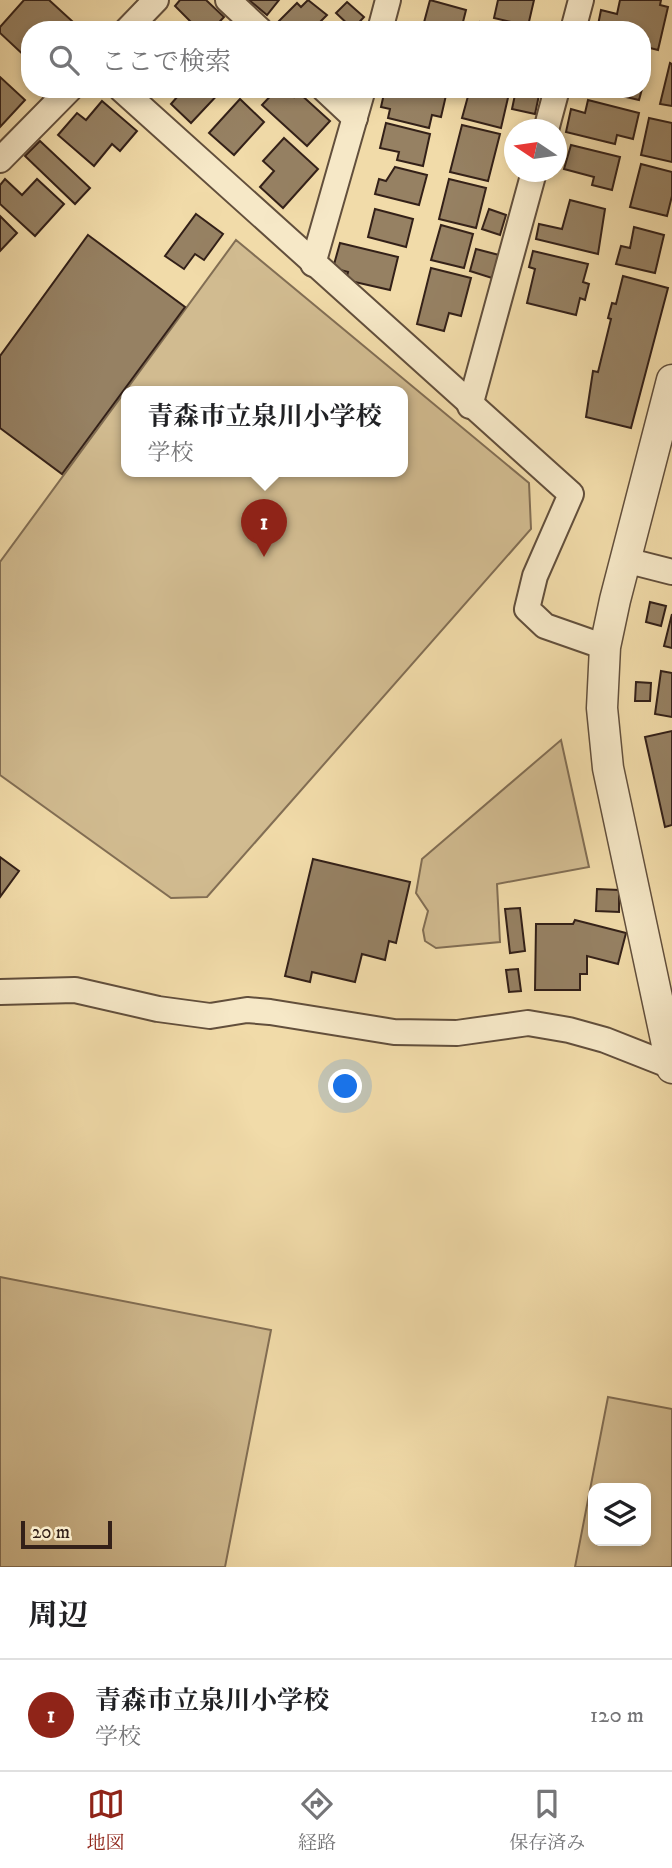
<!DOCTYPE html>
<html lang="ja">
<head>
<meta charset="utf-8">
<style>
  :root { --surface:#fff; --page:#f6f6f6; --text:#202124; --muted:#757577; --line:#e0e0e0; --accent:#8f2418 }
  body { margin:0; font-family:"IM FELL DW Pica","Noto Serif JP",serif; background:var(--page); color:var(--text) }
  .controls { position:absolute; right:21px; bottom:21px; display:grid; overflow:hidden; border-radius:14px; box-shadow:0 4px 10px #0003 }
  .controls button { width:63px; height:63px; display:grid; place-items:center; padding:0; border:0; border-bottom:2px solid var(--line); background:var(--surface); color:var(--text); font:35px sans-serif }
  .compass { position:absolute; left:504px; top:119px; width:63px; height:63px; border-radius:50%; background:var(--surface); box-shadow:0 4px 10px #0003; rotate:283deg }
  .scale { position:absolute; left:21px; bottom:18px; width:91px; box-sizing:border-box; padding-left:7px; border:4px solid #332018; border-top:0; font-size:19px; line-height:24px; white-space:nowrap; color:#332018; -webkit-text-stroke:5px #f6e8c7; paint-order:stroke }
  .you { position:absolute; left:346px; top:1087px; width:24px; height:24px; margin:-18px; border:5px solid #fff; border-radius:50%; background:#1a73e8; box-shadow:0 0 0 10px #1a73e833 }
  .badge { display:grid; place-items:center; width:46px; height:46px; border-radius:50%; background:var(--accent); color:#fff; font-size:23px; font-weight:700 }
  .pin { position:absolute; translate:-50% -58px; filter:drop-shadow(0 2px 4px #0008) }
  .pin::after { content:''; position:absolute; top:37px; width:24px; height:21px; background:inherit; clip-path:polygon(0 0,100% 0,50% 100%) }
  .popup { position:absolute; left:121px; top:386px; width:287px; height:91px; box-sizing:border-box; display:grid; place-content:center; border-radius:14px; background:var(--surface); filter:drop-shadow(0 2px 5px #0005); font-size:23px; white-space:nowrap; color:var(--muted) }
  .popup b { font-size:26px; color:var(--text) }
  .popup::after { content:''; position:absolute; left:50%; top:100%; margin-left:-14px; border:14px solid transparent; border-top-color:var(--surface) }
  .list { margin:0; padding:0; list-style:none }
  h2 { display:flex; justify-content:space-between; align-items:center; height:91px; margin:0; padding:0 28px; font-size:30px }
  h2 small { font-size:23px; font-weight:400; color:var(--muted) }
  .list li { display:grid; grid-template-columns:46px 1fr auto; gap:21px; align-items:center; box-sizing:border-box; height:112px; padding:0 28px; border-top:2px solid var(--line) }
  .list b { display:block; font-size:26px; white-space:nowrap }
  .list p { margin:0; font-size:23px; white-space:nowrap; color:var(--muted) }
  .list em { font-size:23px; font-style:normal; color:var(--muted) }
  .icon { flex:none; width:38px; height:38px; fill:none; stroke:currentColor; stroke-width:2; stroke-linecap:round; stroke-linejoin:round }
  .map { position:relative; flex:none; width:672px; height:1567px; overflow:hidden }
  .search { position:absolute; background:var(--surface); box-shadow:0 4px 10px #0003; left:21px; right:21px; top:21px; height:77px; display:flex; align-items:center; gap:18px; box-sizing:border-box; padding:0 24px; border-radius:28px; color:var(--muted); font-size:26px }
  .sheet { height:203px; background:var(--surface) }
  nav { display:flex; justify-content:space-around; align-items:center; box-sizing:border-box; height:98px; border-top:2px solid var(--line); background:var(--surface); font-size:19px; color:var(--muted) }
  nav a { display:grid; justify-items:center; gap:4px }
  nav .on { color:var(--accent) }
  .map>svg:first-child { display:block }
  .green { fill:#d1bb90; stroke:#826e54; stroke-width:2; fill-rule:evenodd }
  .building { fill:#968163; stroke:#332018; stroke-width:2 }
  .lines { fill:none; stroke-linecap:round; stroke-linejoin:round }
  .minor-casing { stroke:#624f3c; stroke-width:28 }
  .tertiary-casing { stroke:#624f3c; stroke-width:33 }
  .minor { stroke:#f6e8c7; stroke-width:24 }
  .tertiary { stroke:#f6e8c7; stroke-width:30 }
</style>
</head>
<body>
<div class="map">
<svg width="672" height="1567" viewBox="0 0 672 1567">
  <rect width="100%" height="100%" fill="#f1dba9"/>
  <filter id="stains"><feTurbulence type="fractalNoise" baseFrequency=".00286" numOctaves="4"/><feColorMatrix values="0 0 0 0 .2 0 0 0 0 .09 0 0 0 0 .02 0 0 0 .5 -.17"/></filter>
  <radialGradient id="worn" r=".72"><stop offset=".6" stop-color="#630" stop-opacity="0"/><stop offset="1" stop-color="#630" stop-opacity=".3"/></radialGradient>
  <g class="green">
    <path d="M236 240 529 483 531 529 207 897 171 898 0 775V562ZM126 391H402V471H126Z"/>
    <polygon points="561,740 589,867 497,884 500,942 436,948 425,941 423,930 428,911 416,893 422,859"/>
    <polygon points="0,1277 271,1330 225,1567 0,1567"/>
    <path d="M608 1397 672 1409V1567H575ZM593 1488H646V1541H593Z"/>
  </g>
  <g class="building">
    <polygon points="24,0 49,0 72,21 64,30 30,30 30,61 0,33 0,27"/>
    <polygon points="180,0 206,0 224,17 212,30 182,30 190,21 175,6"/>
    <polygon points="249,0 279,0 267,15"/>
    <polygon points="308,0 327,15 312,30 284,30 277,23 297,3 301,7"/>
    <polygon points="430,0 466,10 461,30 422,30"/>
    <polygon points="498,0 534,0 528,26 494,18"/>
    <polygon points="620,0 661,0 660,5 668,7 658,50 642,46 642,30 597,30 601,10 617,14"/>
    <polygon points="347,2 364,17 353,29 336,13"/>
    <polygon points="480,22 509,29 478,30"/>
    <polygon points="670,63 672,64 672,106 660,104"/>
    <polygon points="0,77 25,100 0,127"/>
    <polygon points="184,89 223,89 191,123 171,104"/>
    <polygon points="277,89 285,89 294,97 298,92 330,121 307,146 262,105"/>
    <polygon points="385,89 447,91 441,117 432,115 429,128 388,118 390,109 381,107"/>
    <polygon points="470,89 510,89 501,128 462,118"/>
    <polygon points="592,89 642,89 639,100"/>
    <polygon points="516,90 539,95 535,114 512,109"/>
    <polygon points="240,99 264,122 234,155 209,133"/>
    <polygon points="588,100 639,113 633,139 617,135 615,144 566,132 571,109 585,113"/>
    <polygon points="102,101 137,131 120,151 112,144 94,166 58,135 77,113 86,120"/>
    <polygon points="649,118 672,123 672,162 641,155"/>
    <polygon points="386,123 430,134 423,166 397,160 399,152 380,148"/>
    <polygon points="462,125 500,134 488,181 450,172"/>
    <polygon points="284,138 318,169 283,208 260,187 274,171 263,161"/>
    <polygon points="40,141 90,188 75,204 25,156"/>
    <polygon points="571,145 620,157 612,190 592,185 594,177 564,169"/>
    <polygon points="641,164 672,172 672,196 667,216 630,207"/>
    <polygon points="395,167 427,175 419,205 375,194 379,179 386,181"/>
    <polygon points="5,179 22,195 37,179 64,204 35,236 0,204 0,185"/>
    <polygon points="449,179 486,188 476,228 439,219"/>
    <polygon points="570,200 605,209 598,254 536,239 539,224 562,229"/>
    <polygon points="375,209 413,219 406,247 368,237"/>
    <polygon points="489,209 506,215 500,235 482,229"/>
    <polygon points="196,214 223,234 204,260 195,254 184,269 165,256"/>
    <polygon points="0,216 17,233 0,251"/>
    <polygon points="441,225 473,234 464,268 431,260"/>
    <polygon points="634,227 664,235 655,273 616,264 621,246 630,248"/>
    <polygon points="88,235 185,307 62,474 0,428 0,356"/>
    <polygon points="340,243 398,257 390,290 346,280 348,272 333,268"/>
    <polygon points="476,249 499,255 492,278 470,271"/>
    <polygon points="533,251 588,264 583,282 589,284 585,300 580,298 576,315 527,303 535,269 529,267"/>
    <polygon points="431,268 471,278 461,316 449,313 444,331 417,324"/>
    <polygon points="623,276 668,288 631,428 586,417 593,371 598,372 611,319 608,318 612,303 616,304"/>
    <polygon points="650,602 666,606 661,626 646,622"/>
    <polygon points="672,614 672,648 664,646"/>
    <polygon points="661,671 672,673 672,717 655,714"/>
    <polygon points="636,682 651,683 650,701 635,701"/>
    <polygon points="672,731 672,825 665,827 645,737"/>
    <polygon points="0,857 19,871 0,897"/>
    <polygon points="313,859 410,882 396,943 389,941 385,960 362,954 355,982 312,972 310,982 285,976"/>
    <polygon points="597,889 619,890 619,912 596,911"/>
    <polygon points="520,908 525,951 510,953 505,909"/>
    <polygon points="575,920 626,933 618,964 587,956 587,974 580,974 580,990 535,990 536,924 573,924"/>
    <polygon points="518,969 521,991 509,992 506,970"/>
  </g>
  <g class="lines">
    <g class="minor-casing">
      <g id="minor">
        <polyline points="228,0 260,30"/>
        <polyline points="127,30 156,0"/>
        <polyline points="380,30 388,0"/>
        <polyline points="573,30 581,0"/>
        <polyline points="121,89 571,494 535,576 527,609 545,626 605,647"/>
        <polyline points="324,89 355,118"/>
        <polyline points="546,130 557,89"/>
        <polyline points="0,160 70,89"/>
        <polyline points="313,264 363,89"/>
        <polyline points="470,406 534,172"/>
        <polyline points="625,560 672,572"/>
        <polyline points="0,992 75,990 158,1009 210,1016 247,1010 270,1012 394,1032 457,1033 528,1023 569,1030 605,1040 671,1066"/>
      </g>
    </g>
    <g class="tertiary-casing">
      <polyline id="tertiary" points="672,380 615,600 605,647 602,708 608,768 672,1068"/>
    </g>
    <use href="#minor" class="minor"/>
    <use href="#tertiary" class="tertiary"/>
  </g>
  <rect width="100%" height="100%" filter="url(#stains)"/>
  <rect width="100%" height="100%" fill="url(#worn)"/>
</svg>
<div class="controls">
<button><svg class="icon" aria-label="layers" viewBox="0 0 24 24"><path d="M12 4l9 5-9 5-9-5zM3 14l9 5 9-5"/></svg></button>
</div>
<svg class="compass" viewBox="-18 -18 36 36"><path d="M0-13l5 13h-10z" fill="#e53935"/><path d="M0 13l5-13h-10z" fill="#757577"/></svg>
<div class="scale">20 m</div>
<div class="you"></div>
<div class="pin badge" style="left:264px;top:557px">1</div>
<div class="popup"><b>青森市立泉川小学校</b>学校</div>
<div class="search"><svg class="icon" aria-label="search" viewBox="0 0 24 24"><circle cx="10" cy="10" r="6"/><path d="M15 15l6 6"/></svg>ここで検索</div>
</div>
<section class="sheet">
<h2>周辺<small></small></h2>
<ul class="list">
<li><span class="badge">1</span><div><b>青森市立泉川小学校</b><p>学校</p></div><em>120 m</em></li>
</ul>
</section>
<nav>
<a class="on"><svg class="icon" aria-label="map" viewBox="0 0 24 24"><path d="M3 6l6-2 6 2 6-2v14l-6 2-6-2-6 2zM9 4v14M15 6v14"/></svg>地図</a>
<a><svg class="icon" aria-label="directions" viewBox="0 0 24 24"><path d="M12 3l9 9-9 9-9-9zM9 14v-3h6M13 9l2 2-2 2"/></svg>経路</a>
<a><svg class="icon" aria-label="saved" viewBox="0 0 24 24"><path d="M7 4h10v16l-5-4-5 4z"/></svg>保存済み</a>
</nav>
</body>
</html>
